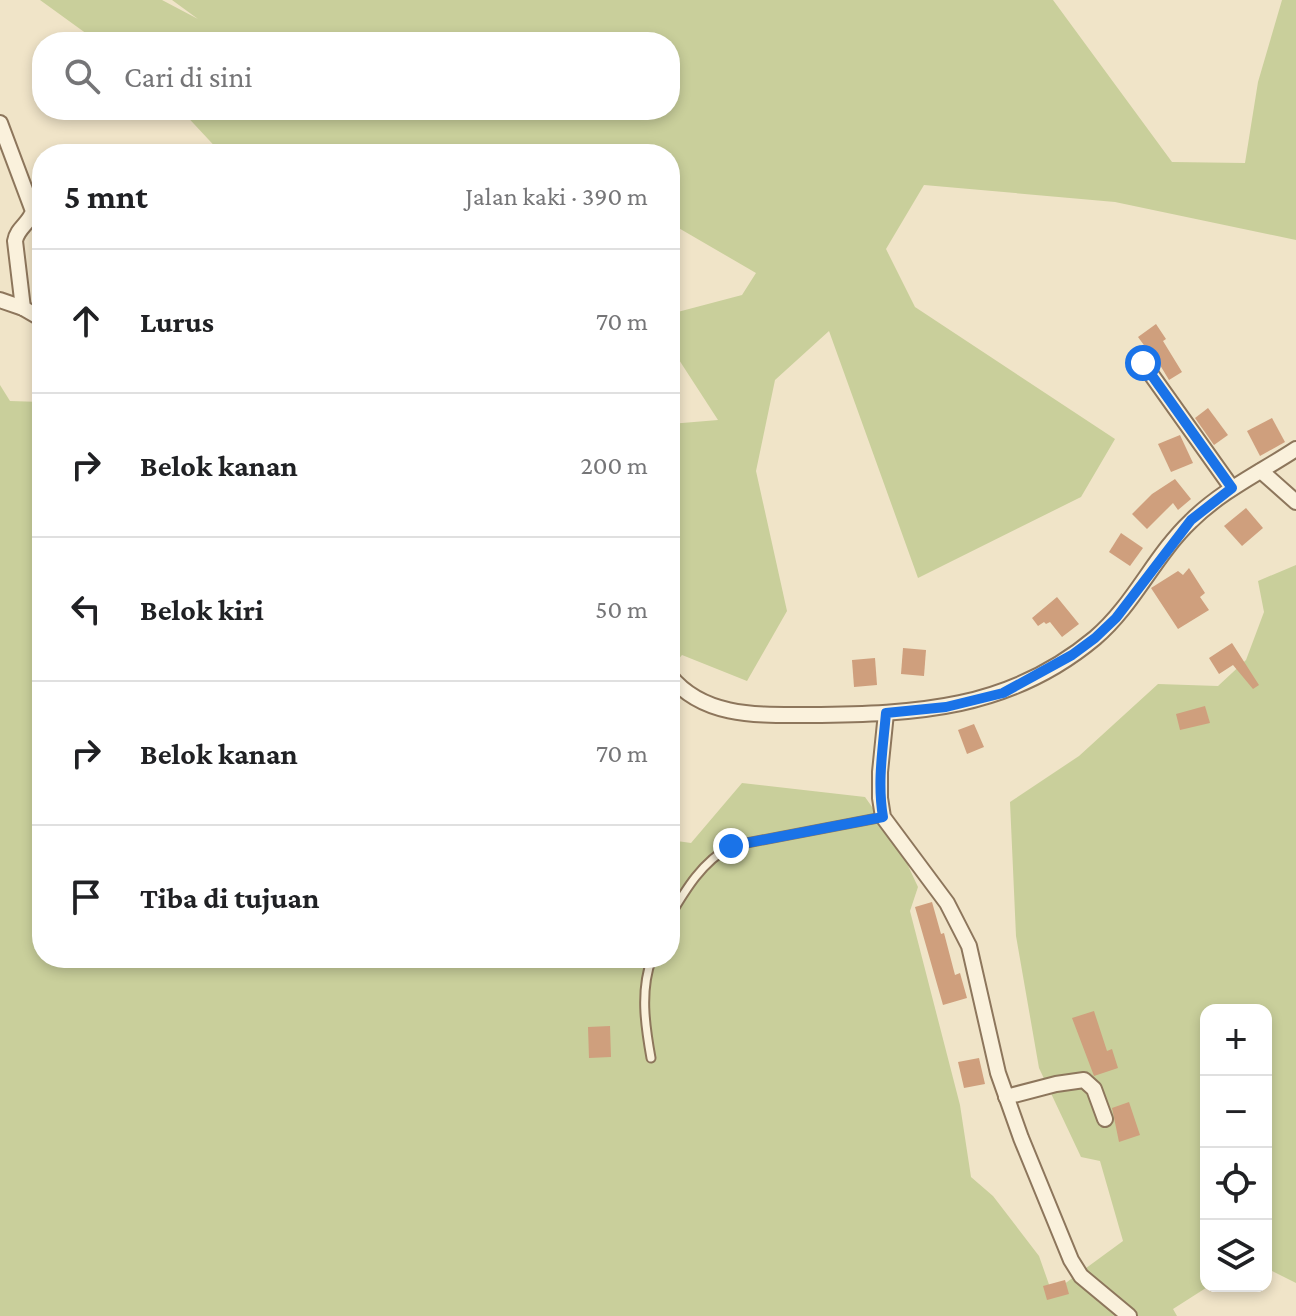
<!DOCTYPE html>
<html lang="id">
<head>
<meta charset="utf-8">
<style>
  :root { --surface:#fff; --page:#f2f2f2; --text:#202124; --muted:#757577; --line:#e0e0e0 }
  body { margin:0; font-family:"Crimson Pro",serif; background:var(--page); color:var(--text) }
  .controls { position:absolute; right:24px; bottom:24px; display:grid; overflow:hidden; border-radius:16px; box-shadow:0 4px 12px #0003 }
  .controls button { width:72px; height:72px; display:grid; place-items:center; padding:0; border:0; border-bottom:2px solid var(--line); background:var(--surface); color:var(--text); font:40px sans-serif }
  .stop { position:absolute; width:24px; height:24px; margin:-18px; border:6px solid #1a73e8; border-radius:50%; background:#fff }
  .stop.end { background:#1a73e8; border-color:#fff; box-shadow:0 2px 8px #0008 }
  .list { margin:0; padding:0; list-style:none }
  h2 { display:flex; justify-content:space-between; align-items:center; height:104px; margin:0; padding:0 32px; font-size:34px }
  h2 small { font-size:26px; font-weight:400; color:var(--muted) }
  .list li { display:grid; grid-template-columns:52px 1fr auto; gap:24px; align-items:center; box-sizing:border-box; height:144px; padding:0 32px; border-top:2px solid var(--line) }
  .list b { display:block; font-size:30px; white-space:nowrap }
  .list em { font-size:26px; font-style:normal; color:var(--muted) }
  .icon { flex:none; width:44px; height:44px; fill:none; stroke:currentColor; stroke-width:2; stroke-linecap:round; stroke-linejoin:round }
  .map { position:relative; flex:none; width:1296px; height:1316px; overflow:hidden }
  .search { position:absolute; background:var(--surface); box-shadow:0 4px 12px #0003; left:32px; top:32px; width:648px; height:88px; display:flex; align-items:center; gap:20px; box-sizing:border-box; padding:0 28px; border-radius:32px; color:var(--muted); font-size:30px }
  .panel { position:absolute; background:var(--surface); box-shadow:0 4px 12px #0003; left:32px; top:144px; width:648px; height:824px; border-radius:32px }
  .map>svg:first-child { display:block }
  .green { fill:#c9cf9b }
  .building { fill:#cf9f7d }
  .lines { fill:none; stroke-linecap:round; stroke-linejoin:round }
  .lane-casing { stroke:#8d765c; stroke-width:11 }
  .street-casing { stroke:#8d765c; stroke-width:18 }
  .lane { stroke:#faf1dc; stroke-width:7 }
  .street { stroke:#faf1dc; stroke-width:14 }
  .route { stroke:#1a73e8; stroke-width:10 }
</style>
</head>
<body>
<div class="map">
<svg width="1296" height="1316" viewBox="0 0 1296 1316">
  <rect width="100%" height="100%" fill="#f0e4c8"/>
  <g class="green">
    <polygon points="40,0 162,0 198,19 172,0 1053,0 1172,162 1245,163 1258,82 1282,0 1296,0 1296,240 1115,202 924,185 886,249 915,307 1115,439 1081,497 918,578 829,331 775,380 756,471 787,611 747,681 682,655 670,669 670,424 718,420 670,346 670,314 742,295 756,273 670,223 670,154 222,154 181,110 670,110 670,42 98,42"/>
    <polygon points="0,385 10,401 42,402 42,958 670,958 670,840 691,843 742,783 865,797 897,842 918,887 910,911 960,1105 971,1177 993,1196 1039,1256 1052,1293 1123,1241 1100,1161 1081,1157 1039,1068 1016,936 1010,802 1079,756 1158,684 1218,686 1246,660 1264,612 1258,581 1296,565 1296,1283 1266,1268 1266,1010 1206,1010 1206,1286 1209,1286 1173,1309 1177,1316 0,1316"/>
  </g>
  <g class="building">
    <polygon points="1156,324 1166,339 1163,341 1182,372 1169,380 1151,350 1149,352 1138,337"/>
    <polygon points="1208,408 1228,435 1214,445 1195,418"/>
    <polygon points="1272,418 1285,442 1260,456 1247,431"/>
    <polygon points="1180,435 1193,463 1171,472 1158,444"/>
    <polygon points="1175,479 1191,499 1178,510 1173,503 1147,529 1132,514 1152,494"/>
    <polygon points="1246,508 1263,528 1242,546 1224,526"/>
    <polygon points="1121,533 1143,548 1130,566 1109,552"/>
    <polygon points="1189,568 1205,593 1200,597 1209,610 1178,629 1151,588 1178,571 1183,575"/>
    <polygon points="1057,597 1079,624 1062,637 1050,622 1046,624 1044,622 1038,626 1032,618"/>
    <polygon points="1232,643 1259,685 1253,689 1233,665 1219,674 1209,658"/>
    <polygon points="903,648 926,650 924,676 901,674"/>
    <polygon points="875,658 877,685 854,687 852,660"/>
    <polygon points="1205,706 1210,723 1180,730 1176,714"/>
    <polygon points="974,724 984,747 967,754 958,730"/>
    <polygon points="932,902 941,934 944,933 955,975 960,973 967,998 943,1005 915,907"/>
    <polygon points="1094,1011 1107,1051 1112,1049 1118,1068 1094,1076 1072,1018"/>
    <polygon points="610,1026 611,1057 589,1058 588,1027"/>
    <polygon points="979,1058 985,1084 964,1088 958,1062"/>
    <polygon points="1129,1102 1140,1135 1119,1142 1112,1108"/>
    <polygon points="1065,1280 1069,1294 1047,1300 1043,1286"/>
  </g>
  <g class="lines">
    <g class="lane-casing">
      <g id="lane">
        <path d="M670 916C686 889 702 862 731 846L883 817"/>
        <path d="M651 1058C645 1025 640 990 652 958"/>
      </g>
    </g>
    <g class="street-casing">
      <g id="street">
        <path d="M0 123 33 211C30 223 17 228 15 241L23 308"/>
        <polyline points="0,300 23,308 42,319"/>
        <polyline points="1143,363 1232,488"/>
        <polyline points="1261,471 1296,502"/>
        <path d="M670 676C704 718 759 715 809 715 916 714 1009 710 1095 638 1134 605 1154 556 1191 521 1221 491 1261 472 1296 449"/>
        <polyline points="886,713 880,772 880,798 883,817 947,903 969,946 998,1073 1021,1138 1071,1260 1081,1276 1129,1316"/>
        <polyline points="1006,1097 1056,1084 1084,1080 1094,1089 1105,1119"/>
      </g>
    </g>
    <use href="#lane" class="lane"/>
    <use href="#street" class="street"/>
  </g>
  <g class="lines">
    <path class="route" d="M731 846 883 817C877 782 883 748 886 713L946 707 1003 693 1072 655 1095 638 1116 618 1191 520 1232 488 1143 363"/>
  </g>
</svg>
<div class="controls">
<button>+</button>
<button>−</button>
<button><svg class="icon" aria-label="locate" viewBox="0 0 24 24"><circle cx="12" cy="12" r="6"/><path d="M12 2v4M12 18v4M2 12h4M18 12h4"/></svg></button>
<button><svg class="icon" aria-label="layers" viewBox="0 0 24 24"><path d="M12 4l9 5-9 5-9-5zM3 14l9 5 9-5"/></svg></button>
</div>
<div class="stop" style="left:1143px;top:363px"></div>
<div class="stop end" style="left:731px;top:846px"></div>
<div class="search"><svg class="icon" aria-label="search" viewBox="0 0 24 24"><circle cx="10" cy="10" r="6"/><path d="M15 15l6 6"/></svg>Cari di sini</div>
<section class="panel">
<h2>5 mnt<small>Jalan kaki · 390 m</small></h2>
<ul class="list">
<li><svg class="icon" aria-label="ahead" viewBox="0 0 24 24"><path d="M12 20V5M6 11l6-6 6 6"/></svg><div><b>Lurus</b></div><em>70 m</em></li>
<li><svg class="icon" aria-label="right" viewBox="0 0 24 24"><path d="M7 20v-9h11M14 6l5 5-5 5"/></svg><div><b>Belok kanan</b></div><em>200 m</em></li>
<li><svg class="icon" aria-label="left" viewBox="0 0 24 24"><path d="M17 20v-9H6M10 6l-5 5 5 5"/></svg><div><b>Belok kiri</b></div><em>50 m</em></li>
<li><svg class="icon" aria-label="right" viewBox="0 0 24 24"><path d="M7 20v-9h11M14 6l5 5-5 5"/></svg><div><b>Belok kanan</b></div><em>70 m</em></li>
<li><svg class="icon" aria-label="arrive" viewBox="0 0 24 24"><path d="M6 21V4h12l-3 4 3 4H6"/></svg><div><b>Tiba di tujuan</b></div></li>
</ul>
</section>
</div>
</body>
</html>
